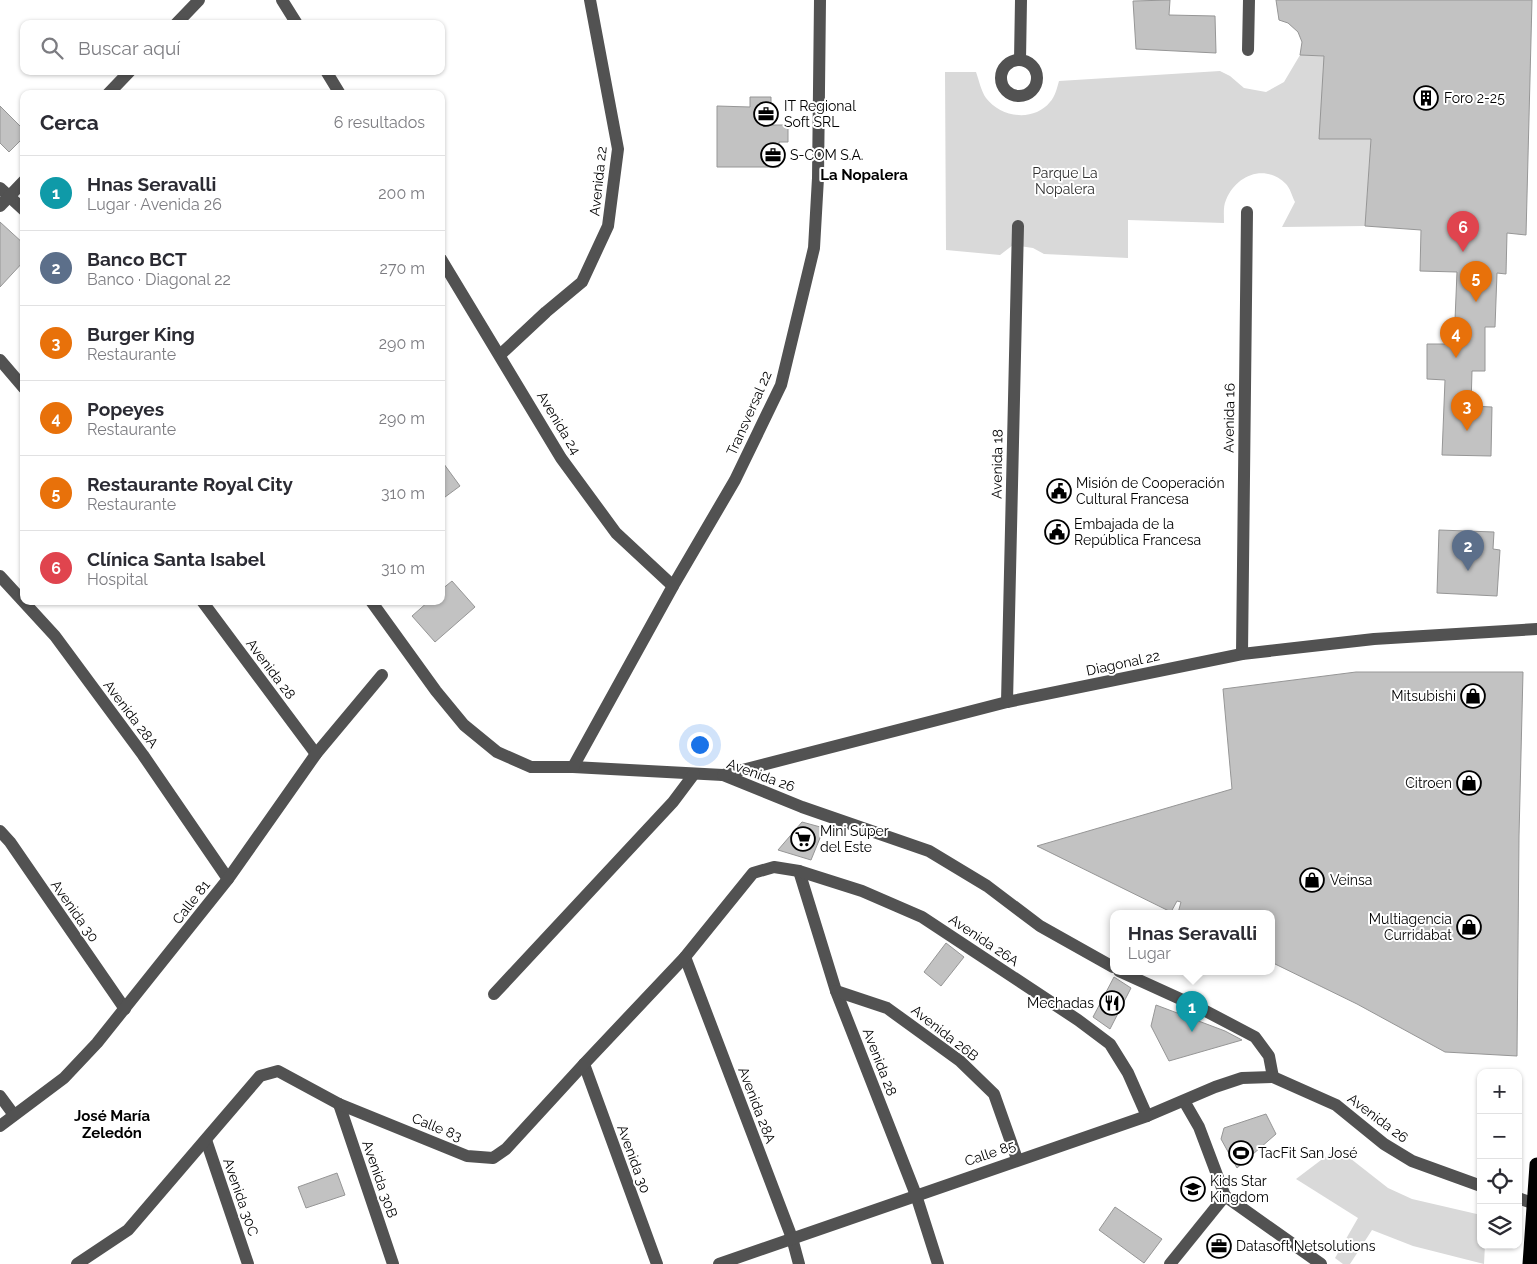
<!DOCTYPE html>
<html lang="es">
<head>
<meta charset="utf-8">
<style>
  :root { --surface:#fff; --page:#f7f7f7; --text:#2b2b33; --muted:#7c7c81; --line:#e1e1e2; --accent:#1a73e8 }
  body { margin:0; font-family:Raleway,sans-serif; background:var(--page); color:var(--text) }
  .controls { position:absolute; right:15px; bottom:15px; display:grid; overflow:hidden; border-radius:10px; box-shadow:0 1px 4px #0004 }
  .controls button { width:45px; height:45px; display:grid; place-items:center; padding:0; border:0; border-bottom:1px solid var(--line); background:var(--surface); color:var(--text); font:25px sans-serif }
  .you { position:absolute; left:699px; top:744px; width:18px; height:18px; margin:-12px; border:4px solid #fff; border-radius:50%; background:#1a73e8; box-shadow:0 0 0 8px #1a73e833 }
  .badge { display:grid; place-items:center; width:32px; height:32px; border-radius:50%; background:var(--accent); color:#fff; font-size:16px; font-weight:700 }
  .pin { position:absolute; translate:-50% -41px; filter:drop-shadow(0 1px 2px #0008) }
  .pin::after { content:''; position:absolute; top:26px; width:18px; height:15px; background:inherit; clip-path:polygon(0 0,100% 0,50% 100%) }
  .popup { position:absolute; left:1110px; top:910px; width:165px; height:65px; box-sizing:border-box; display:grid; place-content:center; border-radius:10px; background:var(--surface); filter:drop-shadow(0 1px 4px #0005); font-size:16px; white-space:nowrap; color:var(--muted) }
  .popup b { font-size:19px; color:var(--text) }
  .popup::after { content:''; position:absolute; left:50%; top:100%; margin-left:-10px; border:10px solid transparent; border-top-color:var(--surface) }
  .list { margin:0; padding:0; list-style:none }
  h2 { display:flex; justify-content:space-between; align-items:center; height:65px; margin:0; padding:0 20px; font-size:21px }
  h2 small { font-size:16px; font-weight:400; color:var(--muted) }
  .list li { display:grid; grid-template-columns:32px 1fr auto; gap:15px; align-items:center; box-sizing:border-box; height:75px; padding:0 20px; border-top:1px solid var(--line) }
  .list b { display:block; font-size:19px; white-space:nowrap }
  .list p { margin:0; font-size:16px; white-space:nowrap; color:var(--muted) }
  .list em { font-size:16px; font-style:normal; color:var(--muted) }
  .icon { flex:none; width:28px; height:28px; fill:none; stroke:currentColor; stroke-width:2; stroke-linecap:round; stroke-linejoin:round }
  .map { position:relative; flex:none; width:1537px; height:1264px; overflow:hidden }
  .search { position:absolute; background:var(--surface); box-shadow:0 1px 4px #0004; left:20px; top:20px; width:425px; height:55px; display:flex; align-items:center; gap:12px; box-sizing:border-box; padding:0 18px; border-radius:10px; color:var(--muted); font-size:19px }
  .panel { position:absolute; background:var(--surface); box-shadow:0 1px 4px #0004; left:20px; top:90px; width:425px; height:515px; border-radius:10px }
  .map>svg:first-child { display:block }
  .green { fill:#d9d9d9 }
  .building { fill:#c2c2c2; stroke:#969696 }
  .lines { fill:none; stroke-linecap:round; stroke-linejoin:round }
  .minor { stroke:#525252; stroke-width:12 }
  .highway { stroke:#000; stroke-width:15 }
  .labels { text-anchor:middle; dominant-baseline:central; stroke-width:4; stroke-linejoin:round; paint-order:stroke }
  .poi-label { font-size:14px; fill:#000; stroke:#fff; text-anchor:start }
  .park-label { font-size:14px; fill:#303030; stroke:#fff }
  .street-label { font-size:14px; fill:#000; stroke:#fff }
  .neighbourhood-label { font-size:15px; font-weight:bold; fill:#000; stroke:#fff }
</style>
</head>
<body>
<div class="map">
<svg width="1537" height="1264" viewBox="0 0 1537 1264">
  <rect width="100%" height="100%" fill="#fff"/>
  <g class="green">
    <path d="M1300 55 1324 56 1371 139 1365 226 1282 227 1295 202C1292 196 1290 188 1286 184 1265 163 1236 175 1226 200 1223 206 1224 216 1224 223L1128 220V258L1044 254 1033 248 1013 245 1000 255 946 250 945 72H976C979 80 981 91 986 98 1001 118 1034 122 1050 102 1055 97 1057 88 1059 81L1220 71 1230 76 1244 88 1266 92 1284 82Z"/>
    <polygon points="1337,1148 1388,1188 1412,1199 1481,1215 1481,1245 1485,1245 1484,1264 1413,1246 1372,1230 1350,1264 1343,1264 1335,1258 1358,1218 1296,1179"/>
  </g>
  <g class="building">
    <polygon points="1170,0 1169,15 1215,16 1216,53 1136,49 1133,1"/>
    <polygon points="1276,0 1532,0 1526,235 1507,233 1506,274 1497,273 1495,327 1485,327 1485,371 1472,371 1471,406 1492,407 1491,456 1442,455 1445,380 1427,379 1427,344 1454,344 1457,272 1420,271 1421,230 1365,226 1371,139 1319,139 1324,56 1300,55 1302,42 1298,32 1288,23 1279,20"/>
    <polygon points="750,97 771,97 771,125 788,125 788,142 779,142 779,167 717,167 717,106 750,107"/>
    <polygon points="0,106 24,130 24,137 9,152 0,143"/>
    <polygon points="0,222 24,244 24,261 0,287"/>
    <polygon points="441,460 460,486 441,500"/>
    <polygon points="1439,530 1494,532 1493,549 1500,550 1497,596 1437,593"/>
    <polygon points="452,581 475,607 435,642 412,616 429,601 441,601 441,590"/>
    <polygon points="1356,672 1523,672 1519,836 1517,1056 1445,1052 1357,1004 1271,962 1271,913 1178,913 1181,902 1177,901 1171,912 1037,846 1232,789 1223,689"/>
    <polygon points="802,822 824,828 811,860 778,850"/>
    <polygon points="946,943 964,957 941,986 924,972"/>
    <polygon points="1114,977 1131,988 1110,1029 1093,1017"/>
    <polygon points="1156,1005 1225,1031 1242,1040 1169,1061 1151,1026"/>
    <polygon points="1266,1114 1276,1134 1237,1168 1221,1139 1224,1128"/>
    <polygon points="337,1173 345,1195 306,1208 298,1187"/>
    <polygon points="1115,1207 1162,1239 1144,1263 1099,1230"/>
  </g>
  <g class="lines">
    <g class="minor">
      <polyline points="282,0 297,24"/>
      <polyline points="176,24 199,0"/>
      <polyline points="1248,50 1249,0"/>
      <circle cx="1019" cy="78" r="18"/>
      <polyline points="1020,60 1021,0"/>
      <polyline points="326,71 340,94"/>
      <polyline points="108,94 130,71"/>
      <polyline points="0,188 24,210"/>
      <polyline points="0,206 24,181"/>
      <polyline points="441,259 561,458 616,533 673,586"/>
      <polyline points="500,355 546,312 582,282 608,226 618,149 590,0"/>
      <polyline points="0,360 24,388"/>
      <polyline points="0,576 55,636 143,755 228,879"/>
      <polyline points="202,601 316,754"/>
      <polyline points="371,601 436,691 464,725 497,752 531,767 573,767 723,775 802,807 929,851 987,886 1040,926 1113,967"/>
      <polyline points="1242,654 1247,212"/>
      <polyline points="1007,702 1018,226"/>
      <polyline points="573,767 673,586 735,480 781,385 814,248 818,178 820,0"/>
      <polyline points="723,775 1007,702 1242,654 1374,639 1537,629"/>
      <polyline points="0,831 10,842 125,1009"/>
      <polyline points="799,871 836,991 916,1195 938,1264"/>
      <polyline points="685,957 792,1238 799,1264"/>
      <polyline points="1119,971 1198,1007 1255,1037 1269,1056 1273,1077"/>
      <polyline points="836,991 887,1008 960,1061 994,1094 1017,1159"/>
      <polyline points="494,994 673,802 694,774"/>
      <polyline points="584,1064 657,1264"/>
      <polyline points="0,1096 14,1115"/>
      <polyline points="1184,1101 1199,1127 1225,1196 1321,1264"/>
      <polyline points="339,1104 393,1264"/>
      <polyline points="0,1126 64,1078 97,1043 228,879 316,754 382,675"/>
      <polyline points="206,1140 248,1264"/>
      <polyline points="1518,1198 1535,1204"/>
      <polyline points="77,1264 128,1230 260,1076 278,1071 339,1104 467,1156 493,1158 506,1149 584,1064 685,957 753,873 774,867 799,871 862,891 922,917 1078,1020 1110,1044 1128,1073 1147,1116"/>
      <polyline points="719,1264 1147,1116 1215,1087 1242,1078 1273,1077 1336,1105 1384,1144 1412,1161 1481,1186"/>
      <polyline points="1170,1264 1225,1196"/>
    </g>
    <polyline class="highway" points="1530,1264 1537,1165"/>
  </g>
  <defs>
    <g id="building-ring" transform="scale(1.25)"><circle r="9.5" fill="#fff" stroke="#000" stroke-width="1.5"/><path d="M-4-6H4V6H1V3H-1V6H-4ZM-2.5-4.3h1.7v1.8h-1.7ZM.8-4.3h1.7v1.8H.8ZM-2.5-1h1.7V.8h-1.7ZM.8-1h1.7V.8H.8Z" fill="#000"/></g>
    <g id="office-ring" transform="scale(1.25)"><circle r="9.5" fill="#fff" stroke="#000" stroke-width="1.5"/><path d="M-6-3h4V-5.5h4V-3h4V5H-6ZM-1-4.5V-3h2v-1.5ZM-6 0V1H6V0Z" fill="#000"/></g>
    <g id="civic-ring" transform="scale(1.25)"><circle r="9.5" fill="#fff" stroke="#000" stroke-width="1.5"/><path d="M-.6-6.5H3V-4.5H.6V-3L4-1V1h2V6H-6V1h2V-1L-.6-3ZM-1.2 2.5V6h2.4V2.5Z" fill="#000"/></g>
    <g id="shop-ring" transform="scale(1.25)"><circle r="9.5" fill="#fff" stroke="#000" stroke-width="1.5"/><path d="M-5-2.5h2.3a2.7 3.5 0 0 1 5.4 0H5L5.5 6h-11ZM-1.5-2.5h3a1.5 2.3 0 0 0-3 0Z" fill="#000"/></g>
    <g id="supermarket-ring" transform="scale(1.25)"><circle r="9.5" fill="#fff" stroke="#000" stroke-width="1.5"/><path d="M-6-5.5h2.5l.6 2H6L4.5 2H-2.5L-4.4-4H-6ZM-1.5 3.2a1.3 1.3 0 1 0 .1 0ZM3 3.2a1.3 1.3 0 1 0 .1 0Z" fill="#000"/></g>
    <g id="restaurant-ring" transform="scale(1.25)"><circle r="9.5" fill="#fff" stroke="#000" stroke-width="1.5"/><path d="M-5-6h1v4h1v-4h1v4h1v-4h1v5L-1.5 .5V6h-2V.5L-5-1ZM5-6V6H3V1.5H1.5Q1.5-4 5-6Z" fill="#000"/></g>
    <g id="stadium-ring" transform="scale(1.25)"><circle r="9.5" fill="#fff" stroke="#000" stroke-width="1.5"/><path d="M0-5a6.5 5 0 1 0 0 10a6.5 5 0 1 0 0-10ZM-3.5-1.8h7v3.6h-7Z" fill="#000"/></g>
    <g id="school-ring" transform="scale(1.25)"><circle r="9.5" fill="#fff" stroke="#000" stroke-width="1.5"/><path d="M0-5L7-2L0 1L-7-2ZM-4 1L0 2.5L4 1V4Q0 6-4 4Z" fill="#000"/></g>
  </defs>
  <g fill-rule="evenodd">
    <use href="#building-ring" x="1426" y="98"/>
    <use href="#office-ring" x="766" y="114"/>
    <use href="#office-ring" x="773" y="155"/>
    <use href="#civic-ring" x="1059" y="491"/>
    <use href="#civic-ring" x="1057" y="532"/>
    <use href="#shop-ring" x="1473" y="696"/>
    <use href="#shop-ring" x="1469" y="783"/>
    <use href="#supermarket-ring" x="803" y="839"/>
    <use href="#shop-ring" x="1312" y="880"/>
    <use href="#shop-ring" x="1469" y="927"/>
    <use href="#restaurant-ring" x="1112" y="1003"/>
    <use href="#stadium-ring" x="1241" y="1153"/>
    <use href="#school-ring" x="1193" y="1189"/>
    <use href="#office-ring" x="1219" y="1246"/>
  </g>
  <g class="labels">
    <g class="poi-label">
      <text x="1444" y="98">Foro 2-25</text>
      <text x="784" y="106">IT Regional<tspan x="784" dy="16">Soft SRL</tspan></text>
      <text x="790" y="155">S-COM S.A.</text>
      <text x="1076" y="483">Misión de Cooperación<tspan x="1076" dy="16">Cultural Francesa</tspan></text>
      <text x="1074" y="524">Embajada de la<tspan x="1074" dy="16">República Francesa</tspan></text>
      <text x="1456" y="696" text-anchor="end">Mitsubishi</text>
      <text x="1452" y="783" text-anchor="end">Citroen</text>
      <text x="820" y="831">Mini Súper<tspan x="820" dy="16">del Este</tspan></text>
      <text x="1330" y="880">Veinsa</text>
      <text x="1452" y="919" text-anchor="end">Multiagencia<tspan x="1452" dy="16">Curridabat</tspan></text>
      <text x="1094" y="1003" text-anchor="end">Mechadas</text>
      <text x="1258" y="1153">TacFit San José</text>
      <text x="1210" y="1181">Kids Star<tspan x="1210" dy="16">Kingdom</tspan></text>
      <text x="1236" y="1246">Datasoft Netsolutions</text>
    </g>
    <g class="park-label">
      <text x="1065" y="173">Parque La<tspan x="1065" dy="16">Nopalera</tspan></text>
    </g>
    <g class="street-label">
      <text transform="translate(598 181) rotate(-84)">Avenida 22</text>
      <text transform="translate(749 413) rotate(-66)">Transversal 22</text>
      <text transform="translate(1229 418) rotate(-89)">Avenida 16</text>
      <text transform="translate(559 423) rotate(59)">Avenida 24</text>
      <text transform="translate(997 464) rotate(-89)">Avenida 18</text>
      <text transform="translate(1123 663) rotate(-12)">Diagonal 22</text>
      <text transform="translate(271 669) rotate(53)">Avenida 28</text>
      <text transform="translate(131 714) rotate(53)">Avenida 28A</text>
      <text transform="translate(761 775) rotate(20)">Avenida 26</text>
      <text transform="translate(191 902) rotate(-52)">Calle 81</text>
      <text transform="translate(75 911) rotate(55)">Avenida 30</text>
      <text transform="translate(984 940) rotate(34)">Avenida 26A</text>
      <text transform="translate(945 1033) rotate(38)">Avenida 26B</text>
      <text transform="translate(880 1062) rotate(69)">Avenida 28</text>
      <text transform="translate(757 1105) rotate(69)">Avenida 28A</text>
      <text transform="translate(1378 1118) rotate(37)">Avenida 26</text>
      <text transform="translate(437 1127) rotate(22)">Calle 83</text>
      <text transform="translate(990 1153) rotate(-19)">Calle 85</text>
      <text transform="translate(634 1159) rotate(70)">Avenida 30</text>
      <text transform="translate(380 1179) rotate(71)">Avenida 30B</text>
      <text transform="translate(241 1197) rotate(71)">Avenida 30C</text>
    </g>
    <g class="neighbourhood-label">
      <text x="864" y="175">La Nopalera</text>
      <text x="112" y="1116">José María<tspan x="112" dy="17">Zeledón</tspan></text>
    </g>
  </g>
</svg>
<div class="controls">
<button>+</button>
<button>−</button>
<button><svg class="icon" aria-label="locate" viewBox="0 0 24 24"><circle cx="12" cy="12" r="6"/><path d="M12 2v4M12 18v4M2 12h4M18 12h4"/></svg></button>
<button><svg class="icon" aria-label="layers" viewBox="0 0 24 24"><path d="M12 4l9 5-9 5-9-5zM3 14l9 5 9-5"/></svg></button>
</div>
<div class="you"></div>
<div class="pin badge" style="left:1192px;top:1032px;background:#0f9aa8">1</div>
<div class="popup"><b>Hnas Seravalli</b>Lugar</div>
<div class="pin badge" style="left:1468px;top:571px;background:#5c6f8a">2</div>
<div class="pin badge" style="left:1467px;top:431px;background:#e8710a">3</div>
<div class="pin badge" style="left:1456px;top:358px;background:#e8710a">4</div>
<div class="pin badge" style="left:1476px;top:302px;background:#e8710a">5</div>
<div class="pin badge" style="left:1463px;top:252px;background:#e0444e">6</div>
<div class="search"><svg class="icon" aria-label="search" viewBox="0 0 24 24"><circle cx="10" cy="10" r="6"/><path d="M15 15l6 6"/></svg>Buscar aquí</div>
<section class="panel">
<h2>Cerca<small>6 resultados</small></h2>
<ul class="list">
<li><span class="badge" style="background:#0f9aa8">1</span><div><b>Hnas Seravalli</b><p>Lugar · Avenida 26</p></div><em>200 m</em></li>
<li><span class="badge" style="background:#5c6f8a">2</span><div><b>Banco BCT</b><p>Banco · Diagonal 22</p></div><em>270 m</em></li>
<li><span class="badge" style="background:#e8710a">3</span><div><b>Burger King</b><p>Restaurante</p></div><em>290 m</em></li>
<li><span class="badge" style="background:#e8710a">4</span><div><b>Popeyes</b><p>Restaurante</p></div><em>290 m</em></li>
<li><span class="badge" style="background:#e8710a">5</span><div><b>Restaurante Royal City</b><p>Restaurante</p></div><em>310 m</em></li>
<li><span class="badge" style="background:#e0444e">6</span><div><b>Clínica Santa Isabel</b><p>Hospital</p></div><em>310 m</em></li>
</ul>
</section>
</div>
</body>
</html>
